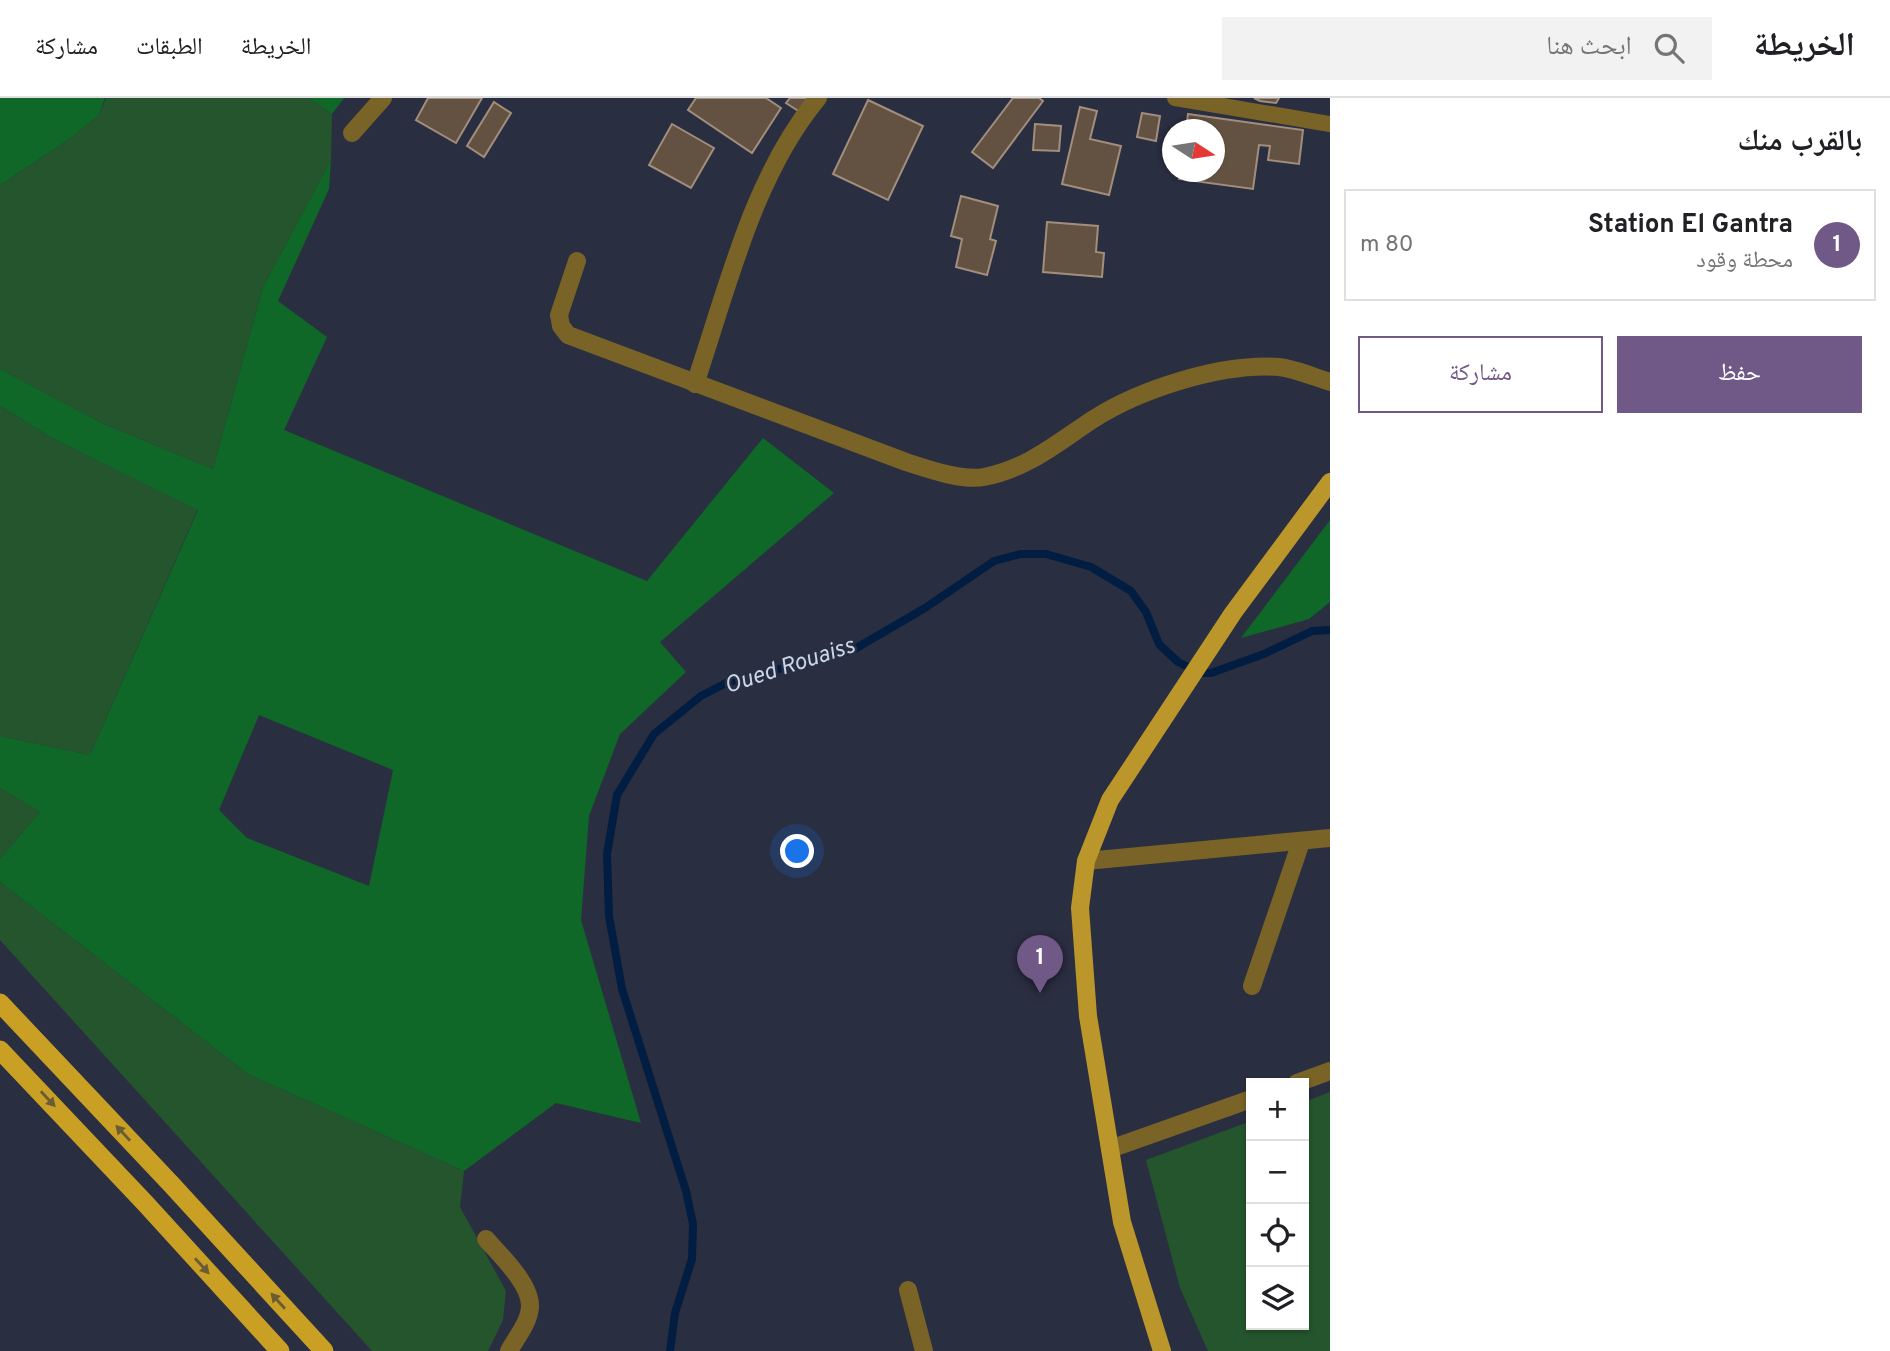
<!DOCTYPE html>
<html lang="ar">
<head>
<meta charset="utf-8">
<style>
  :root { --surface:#fff; --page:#f2f2f2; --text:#202124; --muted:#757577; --line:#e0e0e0; --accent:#705986 }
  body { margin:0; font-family:Overpass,"Noto Naskh Arabic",sans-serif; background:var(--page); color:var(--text); direction:rtl }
  .controls { position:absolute; right:21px; bottom:21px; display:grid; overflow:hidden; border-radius:0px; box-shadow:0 2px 5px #0004 }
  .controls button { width:63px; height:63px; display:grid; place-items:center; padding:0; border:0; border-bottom:2px solid var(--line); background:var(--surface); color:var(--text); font:35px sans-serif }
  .compass { position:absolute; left:1162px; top:21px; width:63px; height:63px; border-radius:50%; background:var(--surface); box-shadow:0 2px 5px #0004; rotate:102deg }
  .you { position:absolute; left:798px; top:754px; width:24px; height:24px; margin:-18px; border:5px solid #fff; border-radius:50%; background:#1a73e8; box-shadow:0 0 0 10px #1a73e833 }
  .badge { display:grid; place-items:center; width:46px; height:46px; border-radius:50%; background:var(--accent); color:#fff; font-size:23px; font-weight:700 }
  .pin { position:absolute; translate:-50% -58px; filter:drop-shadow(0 2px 4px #0008) }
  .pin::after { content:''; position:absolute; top:37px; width:24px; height:21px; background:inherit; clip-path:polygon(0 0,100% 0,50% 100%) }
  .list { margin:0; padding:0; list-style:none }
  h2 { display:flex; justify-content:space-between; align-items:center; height:91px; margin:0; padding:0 28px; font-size:30px }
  h2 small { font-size:23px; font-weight:400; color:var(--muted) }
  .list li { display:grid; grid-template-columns:46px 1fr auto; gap:21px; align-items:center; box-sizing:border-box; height:112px; margin:0 14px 14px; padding:0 14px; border:2px solid var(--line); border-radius:0px }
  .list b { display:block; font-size:26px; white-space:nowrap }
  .list p { margin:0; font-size:23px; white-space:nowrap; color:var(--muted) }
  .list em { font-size:23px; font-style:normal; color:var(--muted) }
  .actions { display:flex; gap:14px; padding:21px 28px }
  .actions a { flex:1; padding:16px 0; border:2px solid var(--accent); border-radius:0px; text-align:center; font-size:24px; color:var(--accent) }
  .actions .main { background:var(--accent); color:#fff }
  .icon { flex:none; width:38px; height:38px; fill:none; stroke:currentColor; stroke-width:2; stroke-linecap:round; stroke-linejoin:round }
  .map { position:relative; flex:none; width:1330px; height:1253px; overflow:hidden; direction:ltr }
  header { display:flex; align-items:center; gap:42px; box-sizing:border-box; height:98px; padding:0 35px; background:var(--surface); border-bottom:2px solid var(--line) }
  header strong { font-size:33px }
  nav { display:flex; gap:38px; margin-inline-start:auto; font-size:24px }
  .search { width:490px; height:63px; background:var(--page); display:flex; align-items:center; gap:18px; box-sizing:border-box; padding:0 24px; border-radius:0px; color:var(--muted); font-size:26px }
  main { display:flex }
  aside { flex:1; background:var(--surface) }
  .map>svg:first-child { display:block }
  .green { fill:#24552c }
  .forest { fill:#106828; fill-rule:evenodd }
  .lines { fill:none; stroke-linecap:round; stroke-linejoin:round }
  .stream { stroke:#011d41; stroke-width:8 }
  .building { fill:#635241; stroke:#a28e7c; stroke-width:2 }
  .service { stroke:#796326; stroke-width:16 }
  .minor { stroke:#796326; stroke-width:18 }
  .primary { stroke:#bb962b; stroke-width:18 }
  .trunk { stroke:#c9a024; stroke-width:19 }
  .oneway { fill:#6a5c35 }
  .labels { text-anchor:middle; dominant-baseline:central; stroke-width:5; stroke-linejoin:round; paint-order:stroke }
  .water-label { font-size:23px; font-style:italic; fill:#c9d7eb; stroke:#2a2e41 }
</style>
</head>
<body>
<header>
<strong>الخريطة</strong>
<div class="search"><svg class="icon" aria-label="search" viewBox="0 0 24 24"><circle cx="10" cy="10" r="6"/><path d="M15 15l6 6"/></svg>ابحث هنا</div>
<nav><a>الخريطة</a><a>الطبقات</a><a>مشاركة</a></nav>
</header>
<main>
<aside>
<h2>بالقرب منك<small></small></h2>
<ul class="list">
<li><span class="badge">1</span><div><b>Station El Gantra</b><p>محطة وقود</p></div><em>80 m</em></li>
</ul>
<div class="actions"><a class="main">حفظ</a><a>مشاركة</a></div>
</aside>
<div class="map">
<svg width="1330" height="1253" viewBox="0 0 1330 1253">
  <rect width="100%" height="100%" fill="#2a2e41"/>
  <g class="green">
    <polygon points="106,0 309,0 332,16 331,62 263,189 213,371 104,326 0,271 0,87 68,42 99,17"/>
    <polygon points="0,308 52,340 198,411 90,657 0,638"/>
    <polygon points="0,690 40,714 0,761"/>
    <polygon points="0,784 248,976 464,1073 460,1109 506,1193 503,1222 488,1253 372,1253 0,842"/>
    <polygon points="1330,994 1330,1253 1208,1253 1180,1190 1146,1062 1251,1023 1251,1227 1304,1227 1304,1004"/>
  </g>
  <g class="forest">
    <polygon points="0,0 105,0 99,17 68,42 0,87"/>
    <polygon points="309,0 344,0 332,16"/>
    <path d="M331 62 329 91 278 203 327 239 284 332 647 483 763 340 834 395 660 544 686 574 620 636 589 718 581 822 641 1025 556 1005 464 1073 248 976 0 784V761L40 714 0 690V638L90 657 198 412 52 340 0 308V271L104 326 213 371 263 189ZM259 617 393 672 369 788 247 740 219 712Z"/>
    <polygon points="1330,422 1330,504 1309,521 1241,540"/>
  </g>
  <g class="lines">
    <polyline class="stream" points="670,1253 675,1215 692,1161 693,1126 686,1093 622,891 609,818 607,756 617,697 654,636 701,598 728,584 853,552 925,510 994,463 1020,456 1046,456 1091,469 1131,493 1146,514 1159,546 1178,564 1201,575 1211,575 1264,556 1312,533 1330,532"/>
  </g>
  <g class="building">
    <polygon points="428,0 482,0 456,45 416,22"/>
    <polygon points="696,0 766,0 781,10 752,55 688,12"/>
    <polygon points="790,0 815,0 803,16 786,5"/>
    <polygon points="1013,0 1039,0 1043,3 993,70 972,54"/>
    <polygon points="1254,0 1279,0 1276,5 1260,3"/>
    <polygon points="868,2 923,28 888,102 833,76"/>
    <polygon points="494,4 511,15 484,59 467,48"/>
    <polygon points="1080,9 1097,13 1090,41 1121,48 1109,97 1062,86"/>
    <polygon points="1142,15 1160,18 1156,43 1137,39"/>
    <polygon points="1188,16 1303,32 1299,66 1268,62 1270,48 1259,47 1253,91 1179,81 1180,74 1214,74 1214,32 1186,32"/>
    <polygon points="672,26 714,50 691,90 649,67"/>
    <polygon points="1035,26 1061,28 1059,53 1033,52"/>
    <polygon points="961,98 998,108 990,141 996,143 987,177 956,169 962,141 951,138"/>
    <polygon points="1047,124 1098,128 1096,154 1104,155 1102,179 1043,174"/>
  </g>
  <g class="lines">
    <polyline class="service" points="1175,0 1330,26"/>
    <g class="minor">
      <polyline points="352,35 383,0"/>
      <path d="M577 163 559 217 561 228 568 237 906 364C928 371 961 383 984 379 1027 371 1057 345 1092 322 1140 291 1221 265 1279 269 1296 271 1314 279 1330 284"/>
      <path d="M695 286C727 192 753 78 818 0"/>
      <polyline points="1086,763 1330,740"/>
      <polyline points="1252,888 1301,744"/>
      <polyline points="1297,985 1330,973"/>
      <polyline points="1110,1051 1251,1001"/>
      <path d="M486 1141C500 1157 531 1186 530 1209 529 1225 516 1240 509 1253"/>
      <polyline points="908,1192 924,1253"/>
    </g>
    <polyline class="primary" points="1162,1253 1122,1124 1088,918 1080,810 1086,763 1110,702 1233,515 1330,384"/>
    <g class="trunk">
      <polyline points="0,905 171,1086 324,1253"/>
      <polyline points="0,952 145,1105 280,1253"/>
    </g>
  </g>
  <defs><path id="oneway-solid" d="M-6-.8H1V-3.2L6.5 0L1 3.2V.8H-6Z" transform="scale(1.75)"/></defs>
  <g class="oneway">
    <use href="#oneway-solid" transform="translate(48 1001) rotate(47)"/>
    <use href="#oneway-solid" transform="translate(123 1035) rotate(-133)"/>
    <use href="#oneway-solid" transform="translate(202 1168) rotate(48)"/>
    <use href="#oneway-solid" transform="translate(278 1203) rotate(-132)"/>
  </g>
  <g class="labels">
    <g class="water-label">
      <text transform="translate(790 569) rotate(-18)">Oued Rouaiss</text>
    </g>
  </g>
</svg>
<div class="controls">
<button>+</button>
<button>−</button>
<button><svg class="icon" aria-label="locate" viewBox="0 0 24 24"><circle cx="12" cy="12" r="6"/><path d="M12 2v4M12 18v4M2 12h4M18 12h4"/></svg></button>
<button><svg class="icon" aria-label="layers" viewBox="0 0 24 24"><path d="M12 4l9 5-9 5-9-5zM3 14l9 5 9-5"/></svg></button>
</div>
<svg class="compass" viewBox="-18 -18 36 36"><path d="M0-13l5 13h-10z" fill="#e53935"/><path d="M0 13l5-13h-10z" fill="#757577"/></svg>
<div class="you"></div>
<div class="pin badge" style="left:1040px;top:895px">1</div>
</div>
</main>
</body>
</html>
